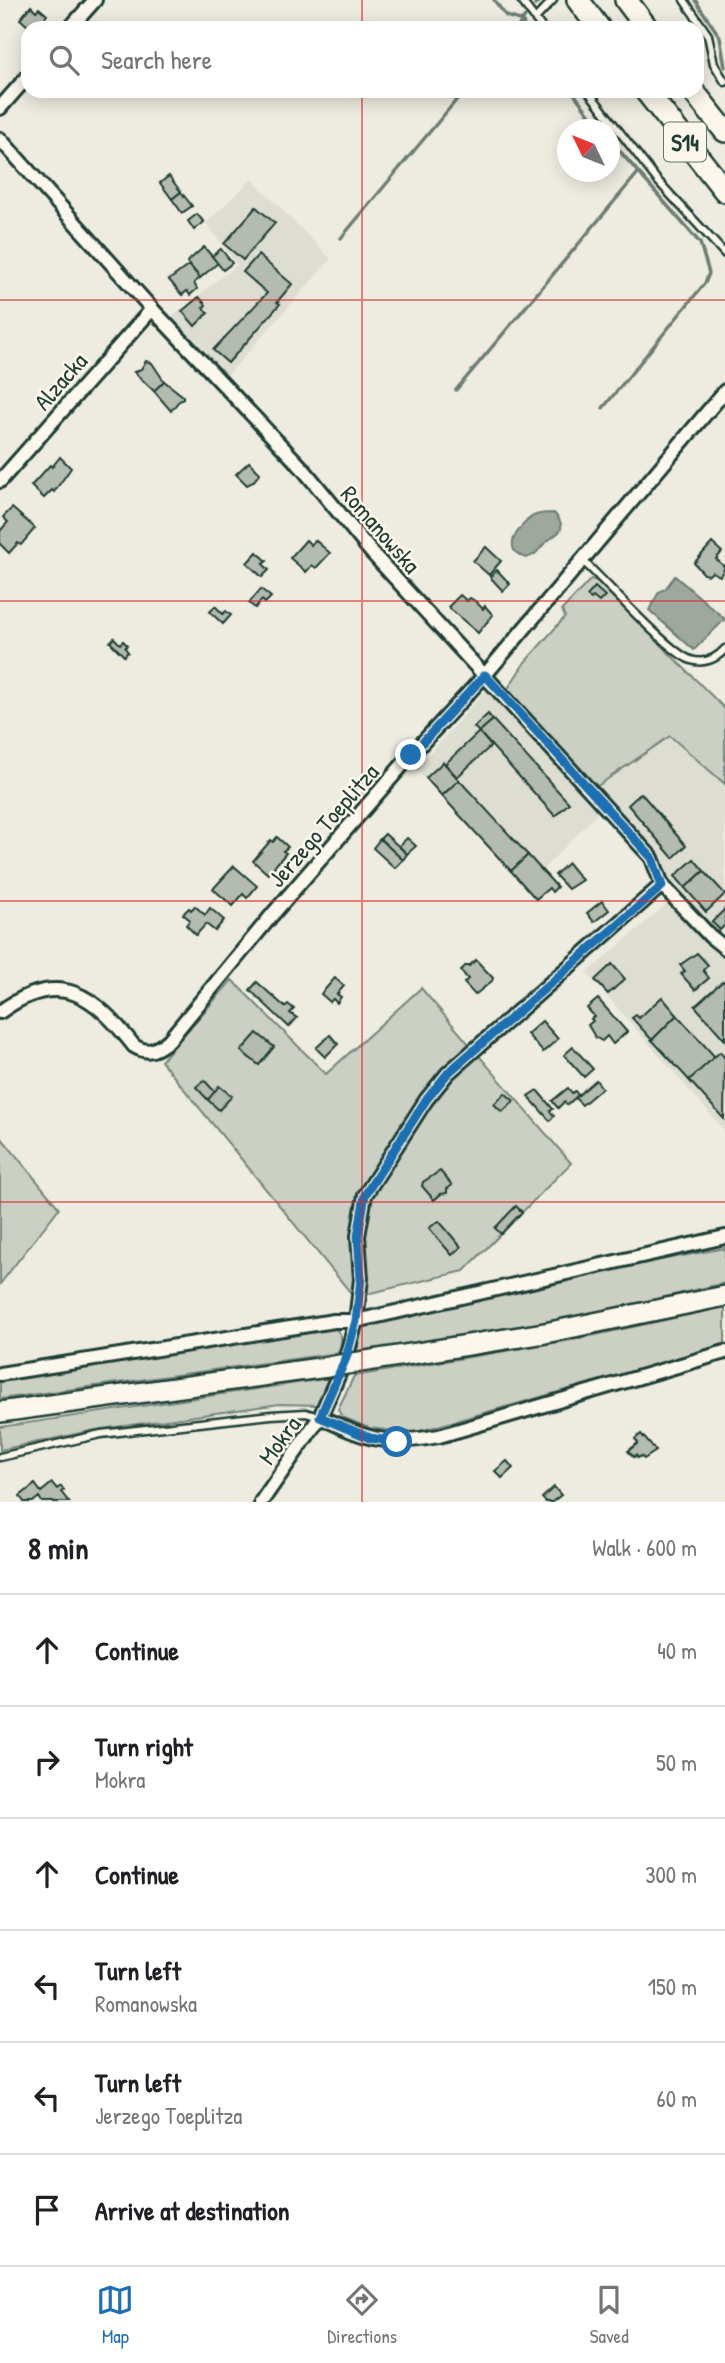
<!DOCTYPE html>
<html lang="en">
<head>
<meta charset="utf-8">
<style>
  :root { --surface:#fff; --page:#f2f2f2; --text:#202124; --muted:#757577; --line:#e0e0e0; --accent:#1f6fb2 }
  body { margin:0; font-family:"Patrick Hand",sans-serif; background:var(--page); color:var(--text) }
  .compass { position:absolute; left:557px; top:119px; width:63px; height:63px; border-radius:50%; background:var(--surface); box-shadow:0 4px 18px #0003; rotate:313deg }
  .stop { position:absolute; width:21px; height:21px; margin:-16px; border:5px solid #1f6fb2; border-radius:50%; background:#fff }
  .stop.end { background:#1f6fb2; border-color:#fff; box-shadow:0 2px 7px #0008 }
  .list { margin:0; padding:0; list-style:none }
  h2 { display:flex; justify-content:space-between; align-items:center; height:91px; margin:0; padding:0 28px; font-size:30px }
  h2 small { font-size:23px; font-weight:400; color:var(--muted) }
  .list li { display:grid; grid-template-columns:46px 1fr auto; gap:21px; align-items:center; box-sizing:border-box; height:112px; padding:0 28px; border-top:2px solid var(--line) }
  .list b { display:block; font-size:26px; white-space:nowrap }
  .list p { margin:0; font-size:23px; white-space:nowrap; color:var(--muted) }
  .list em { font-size:23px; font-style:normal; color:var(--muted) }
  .icon { flex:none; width:38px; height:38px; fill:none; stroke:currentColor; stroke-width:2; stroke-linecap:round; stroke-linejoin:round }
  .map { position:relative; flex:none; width:725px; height:1502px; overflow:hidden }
  .search { position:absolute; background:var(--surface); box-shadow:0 4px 18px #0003; left:21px; right:21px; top:21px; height:77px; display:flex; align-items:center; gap:18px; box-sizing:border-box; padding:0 24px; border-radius:21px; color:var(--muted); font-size:26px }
  .sheet { height:763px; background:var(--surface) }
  nav { display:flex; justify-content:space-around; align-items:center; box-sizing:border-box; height:98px; border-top:2px solid var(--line); background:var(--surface); font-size:19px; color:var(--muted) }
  nav a { display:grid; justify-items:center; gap:4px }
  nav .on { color:var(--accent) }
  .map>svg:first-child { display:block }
  .built { fill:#ddddd2 }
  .green { fill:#cbcfc4; stroke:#75867c; stroke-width:2 }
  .water { fill:#9fa89f; stroke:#6c7d74; stroke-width:2 }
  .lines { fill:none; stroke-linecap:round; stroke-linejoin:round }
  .stream { stroke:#6c7d74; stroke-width:3.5 }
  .building { fill:#b4bbb0; stroke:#1f3d34; stroke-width:2 }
  .service-casing { stroke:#1f3d34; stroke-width:11 }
  .minor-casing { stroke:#1f3d34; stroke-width:18 }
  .primary-casing { stroke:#1f3d34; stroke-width:24 }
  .motorway-casing { stroke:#1f3d34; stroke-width:26 }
  .service { stroke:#fbf7ec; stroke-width:6 }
  .minor { stroke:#fbf7ec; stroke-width:12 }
  .primary { stroke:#fbf7ec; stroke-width:19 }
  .motorway { stroke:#fbf7ec; stroke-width:21 }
  .primary-bridge-casing { stroke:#1f3d34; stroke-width:24; stroke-linecap:butt }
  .primary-bridge { stroke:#fbf7ec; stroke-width:19 }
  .route { stroke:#1f6fb2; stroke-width:9 }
  .grid { fill:none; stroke:#d62828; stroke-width:2; stroke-opacity:0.55 }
  .labels { text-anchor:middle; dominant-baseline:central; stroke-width:5; stroke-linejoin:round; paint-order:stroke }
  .shield { fill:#fbf7ec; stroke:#61756b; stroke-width:2 }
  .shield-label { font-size:23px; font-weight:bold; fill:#1f3d34 }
  .street-label { font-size:24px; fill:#1f3d34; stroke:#fbf7ec }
</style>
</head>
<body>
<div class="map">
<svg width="725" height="1502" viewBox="0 0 725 1502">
  <rect width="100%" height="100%" fill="#eeece1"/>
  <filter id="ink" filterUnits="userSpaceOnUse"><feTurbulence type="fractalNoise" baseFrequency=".0143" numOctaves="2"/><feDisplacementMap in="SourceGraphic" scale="14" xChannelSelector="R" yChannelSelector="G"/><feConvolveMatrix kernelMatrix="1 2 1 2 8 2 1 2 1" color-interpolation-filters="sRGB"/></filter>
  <g filter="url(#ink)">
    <g class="built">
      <polygon points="252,179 331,259 227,376 171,317 237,265 206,223"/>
      <polygon points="486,690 599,812 525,888 416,769"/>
      <polygon points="670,736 725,784 725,927 716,936 665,879 667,868 596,787"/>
      <polygon points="670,901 725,954 725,1131 587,973"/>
    </g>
    <g class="green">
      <polygon points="591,579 597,581 725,709 725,784 670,736 596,787 507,690 525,662 565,617 562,610"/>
      <polygon points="232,980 326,1074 421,988 571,1163 464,1271 354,1297 161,1061"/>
      <polygon points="0,1136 59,1208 0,1284"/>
      <polygon points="725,1248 725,1283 583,1316 357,1351 362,1327 617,1268"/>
      <polygon points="725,1307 725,1345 413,1433 369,1428 342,1417 338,1409 354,1376 572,1340"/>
      <path d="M335 1329C345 1336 341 1343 338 1353L0 1399V1379Z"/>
      <polygon points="330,1378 318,1405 280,1404 95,1430 0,1450 0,1427"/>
    </g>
    <g class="water">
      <path d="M554 513C571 532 555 533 544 544 537 551 537 555 526 558 521 555 514 554 513 547 510 537 527 518 536 515 541 513 549 513 554 513Z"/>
      <polygon points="675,576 725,619 694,650 649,610 659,592 665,589"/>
    </g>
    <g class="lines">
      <g class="stream">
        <polyline points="494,0 506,16 523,21 524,28"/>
        <polyline points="695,0 720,37 725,67"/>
        <polyline points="535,5 540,0"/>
        <polyline points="517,28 525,17"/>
        <polyline points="572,91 601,130"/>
        <polyline points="341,238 464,91"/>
        <polyline points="456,390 638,173"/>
        <polyline points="603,408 705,283 709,273 700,243 610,140"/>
      </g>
    </g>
    <g class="building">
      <polygon points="31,6 36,11 39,8 47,15 37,28 30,28 20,19"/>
      <polygon points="169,176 181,192 172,199 160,183"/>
      <polygon points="181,192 192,206 182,213 172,199"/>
      <polygon points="256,207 275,223 243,260 224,244"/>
      <polygon points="197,214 204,222 194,230 188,221"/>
      <polygon points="204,247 218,263 200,278 187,262"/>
      <polygon points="221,249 232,263 223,270 212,256"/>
      <polygon points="258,255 292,284 277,302 280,304 228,363 213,350 267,293 243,272"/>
      <polygon points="189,265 200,278 194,283 197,289 190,295 187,291 182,295 169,280"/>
      <polygon points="199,297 206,305 203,308 208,313 195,326 182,311"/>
      <polygon points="146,361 152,363 164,381 154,391 134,372 141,369"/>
      <polygon points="164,381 183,396 183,399 178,402 171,411 154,391"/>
      <polygon points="60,457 71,468 54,492 52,490 44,498 31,486 50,465 52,467"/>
      <polygon points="249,462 260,473 253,482 247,485 236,474"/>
      <polygon points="12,508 35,528 21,545 18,543 9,553 0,544 0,531 8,522 3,517"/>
      <polygon points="306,540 311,545 315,540 330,553 316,568 312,565 306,572 290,558"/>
      <polygon points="712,543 722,552 716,559 725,567 720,576 712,572 709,575 704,574 694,563"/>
      <polygon points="486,547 501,561 489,575 473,561"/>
      <polygon points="257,552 267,561 263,564 269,570 262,577 247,563"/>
      <polygon points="497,570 510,584 503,591 490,577"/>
      <polygon points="595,587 605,596 599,602 593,597 591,599 587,596"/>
      <polygon points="261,589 271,597 265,603 262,600 255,608 249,603"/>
      <polygon points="460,595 467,601 470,598 475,601 483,609 485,606 493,615 478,633 448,607"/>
      <polygon points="215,606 223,614 226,611 231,615 223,624 210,612"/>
      <polygon points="114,638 120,644 123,641 127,645 125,648 128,652 124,656 110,642"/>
      <polygon points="488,714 493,720 479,732 474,727"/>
      <polygon points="493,720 569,803 555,816 479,732"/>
      <polygon points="479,732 491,746 457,777 445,764"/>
      <polygon points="443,762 459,780 442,796 426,778"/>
      <polygon points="459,780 528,855 511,871 442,796"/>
      <polygon points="641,793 686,846 673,858 628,805"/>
      <polygon points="385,834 407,854 403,860 380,839"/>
      <polygon points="277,837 288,847 283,851 286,853 268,874 253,861 271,840 273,842"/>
      <polygon points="407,838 416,846 407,854 399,846"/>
      <polygon points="380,839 403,860 395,868 373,848"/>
      <polygon points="528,855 557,887 552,892 549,888 536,899 511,871"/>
      <polygon points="694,859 704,871 685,888 675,876"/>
      <polygon points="568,863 582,880 568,889 555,875"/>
      <polygon points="234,866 257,886 247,898 243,894 233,906 213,889"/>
      <polygon points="704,871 725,894 706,912 685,888"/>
      <polygon points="602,901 609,910 594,922 587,913"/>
      <polygon points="195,906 205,915 210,908 224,920 215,931 206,924 196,935 186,925 190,920 183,914 189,908 191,910"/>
      <polygon points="725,909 725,925 720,930 712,922"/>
      <polygon points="697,953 708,965 703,970 709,978 695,990 681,974 685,971 680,965"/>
      <polygon points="476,960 493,978 492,981 475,995 464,983 468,979 461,971 465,966 469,966"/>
      <polygon points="612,964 625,979 608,994 595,980"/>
      <polygon points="335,978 344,986 337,994 341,997 337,1003 333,999 330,1002 321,994"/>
      <polygon points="723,981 725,983 725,1040 695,1006"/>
      <polygon points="257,982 285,1007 288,1004 294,1009 290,1013 297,1018 289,1027 250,990"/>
      <polygon points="662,997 677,1015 652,1040 632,1018 636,1015 639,1018"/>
      <polygon points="598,999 627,1032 613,1044 607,1036 602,1041 595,1037 588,1025 593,1021 591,1019 594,1016 587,1008"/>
      <polygon points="677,1015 715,1057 690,1081 652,1040"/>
      <polygon points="542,1021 558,1039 543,1052 527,1034"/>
      <polygon points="257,1033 274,1047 259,1065 241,1051"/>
      <polygon points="330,1035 338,1044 325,1057 316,1048"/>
      <polygon points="573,1047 593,1069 584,1077 564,1055"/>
      <polygon points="720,1052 725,1058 724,1119 689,1080"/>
      <polygon points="204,1080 215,1092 208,1100 196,1087"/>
      <polygon points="596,1080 602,1088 582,1105 575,1098"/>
      <polygon points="219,1086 232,1096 219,1110 208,1100"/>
      <polygon points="568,1088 572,1093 575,1091 578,1095 567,1105 564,1102 558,1108 552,1101"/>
      <polygon points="537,1090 553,1109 550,1111 554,1116 550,1121 528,1096"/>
      <polygon points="505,1093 514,1101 502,1112 494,1104"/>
      <polygon points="440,1171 452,1185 447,1189 447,1193 441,1194 434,1200 422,1186 423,1182"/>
      <polygon points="516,1206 522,1212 501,1234 495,1228"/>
      <polygon points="439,1221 461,1247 452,1255 429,1228"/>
      <polygon points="641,1434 656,1451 644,1459 641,1456 638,1458 636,1455 634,1457 628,1451 638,1443 635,1439"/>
      <polygon points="507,1461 513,1468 502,1478 495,1471"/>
      <polygon points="52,1483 57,1489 61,1486 64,1490 61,1492 69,1502 42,1502 39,1497 33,1502 24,1502 20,1496 35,1484 41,1492"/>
      <polygon points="554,1487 561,1495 552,1502 546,1502 542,1498"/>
    </g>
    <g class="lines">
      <g class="service-casing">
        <g id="service">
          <polyline points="521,0 542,28"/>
          <polyline points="684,0 708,35 714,64 725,82"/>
          <polyline points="535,19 553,0"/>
          <polyline points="588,91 657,180 725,254"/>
          <path d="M583 561C604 580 669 653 691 660 704 664 716 659 725 649"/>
          <polyline points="0,1457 101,1434 271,1415 306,1413 319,1417"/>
        </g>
      </g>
      <g class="minor-casing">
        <g id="minor">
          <polyline points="70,28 95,0"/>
          <polyline points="0,108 28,76"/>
          <polyline points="0,139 152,309 304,470 372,553 652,858 662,885 710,936 725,948"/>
          <polyline points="0,481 152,309"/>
          <path d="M0 1012C60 968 94 995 134 1046 148 1055 157 1050 169 1040L272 915 411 755 485 675 725 391"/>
          <polyline points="0,1374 334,1321 356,1321 725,1237"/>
          <path d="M320 1417C370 1440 384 1446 439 1436L725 1352"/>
          <polyline points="261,1502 320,1417 346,1358 356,1321 361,1279 358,1236 365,1195 426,1100 448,1073 662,885"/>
        </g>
      </g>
      <g class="primary-casing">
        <g id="primary">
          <polyline points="373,1360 545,1333 725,1296"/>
          <polyline points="0,1412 327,1367"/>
        </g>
      </g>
      <g class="motorway-casing">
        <g id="motorway">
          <polyline points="578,0 599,28"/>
          <polyline points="626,0 647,28"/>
          <polyline points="646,91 725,191"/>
          <polyline points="693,91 725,131"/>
        </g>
      </g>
      <use href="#service" class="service"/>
      <use href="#minor" class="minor"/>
      <use href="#primary" class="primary"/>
      <use href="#motorway" class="motorway"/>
      <g class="primary-bridge-casing">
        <polyline id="primary-bridge" points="327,1367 373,1360"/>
      </g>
      <use href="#primary-bridge" class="primary-bridge"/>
    </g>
  </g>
  <g class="lines" filter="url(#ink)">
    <polyline class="route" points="397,1442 370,1438 320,1417 346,1358 356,1321 361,1279 358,1236 365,1195 426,1100 448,1073 662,886 652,858 485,675 411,755"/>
  </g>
  <path class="grid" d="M362 0V28M362 91V1502M0 300H725M0 601H725M0 901H725M0 1202H725"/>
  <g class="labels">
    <rect class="shield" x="664" y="122.5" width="42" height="39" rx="5"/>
    <g class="shield-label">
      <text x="685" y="142">S14</text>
    </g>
    <g class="street-label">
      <text transform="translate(60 381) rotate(-49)">Alzacka</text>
      <text transform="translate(381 529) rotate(49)">Romanowska</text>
      <text transform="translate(323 825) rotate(-49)">Jerzego Toeplitza</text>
      <text transform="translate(279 1440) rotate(-54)">Mokra</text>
    </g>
  </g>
</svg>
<svg class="compass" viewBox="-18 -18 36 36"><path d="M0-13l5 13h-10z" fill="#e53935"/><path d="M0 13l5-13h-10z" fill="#757577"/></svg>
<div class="stop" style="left:397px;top:1442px"></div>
<div class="stop end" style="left:411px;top:755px"></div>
<div class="search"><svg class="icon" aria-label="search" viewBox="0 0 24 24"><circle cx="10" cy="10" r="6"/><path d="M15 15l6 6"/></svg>Search here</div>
</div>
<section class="sheet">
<h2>8 min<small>Walk · 600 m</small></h2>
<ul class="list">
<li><svg class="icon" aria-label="ahead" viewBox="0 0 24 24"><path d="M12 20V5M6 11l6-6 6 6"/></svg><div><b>Continue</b></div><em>40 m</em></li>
<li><svg class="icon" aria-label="right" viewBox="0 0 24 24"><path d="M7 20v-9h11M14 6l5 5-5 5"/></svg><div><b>Turn right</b><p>Mokra</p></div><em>50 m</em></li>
<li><svg class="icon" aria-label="ahead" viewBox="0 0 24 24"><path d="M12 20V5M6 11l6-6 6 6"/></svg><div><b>Continue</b></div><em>300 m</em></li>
<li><svg class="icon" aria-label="left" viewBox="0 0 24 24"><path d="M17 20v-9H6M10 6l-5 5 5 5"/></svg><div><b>Turn left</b><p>Romanowska</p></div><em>150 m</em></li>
<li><svg class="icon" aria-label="left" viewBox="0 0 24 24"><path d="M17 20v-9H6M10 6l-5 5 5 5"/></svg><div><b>Turn left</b><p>Jerzego Toeplitza</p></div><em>60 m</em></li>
<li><svg class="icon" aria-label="arrive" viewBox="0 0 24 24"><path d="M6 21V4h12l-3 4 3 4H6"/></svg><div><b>Arrive at destination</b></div></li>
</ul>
</section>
<nav>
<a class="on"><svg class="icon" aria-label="map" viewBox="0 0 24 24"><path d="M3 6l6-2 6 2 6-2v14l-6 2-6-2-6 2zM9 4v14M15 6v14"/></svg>Map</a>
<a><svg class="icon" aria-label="directions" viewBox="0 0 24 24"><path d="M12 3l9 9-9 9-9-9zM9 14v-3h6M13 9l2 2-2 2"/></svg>Directions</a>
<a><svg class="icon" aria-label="saved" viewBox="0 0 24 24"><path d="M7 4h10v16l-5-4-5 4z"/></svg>Saved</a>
</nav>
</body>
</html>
